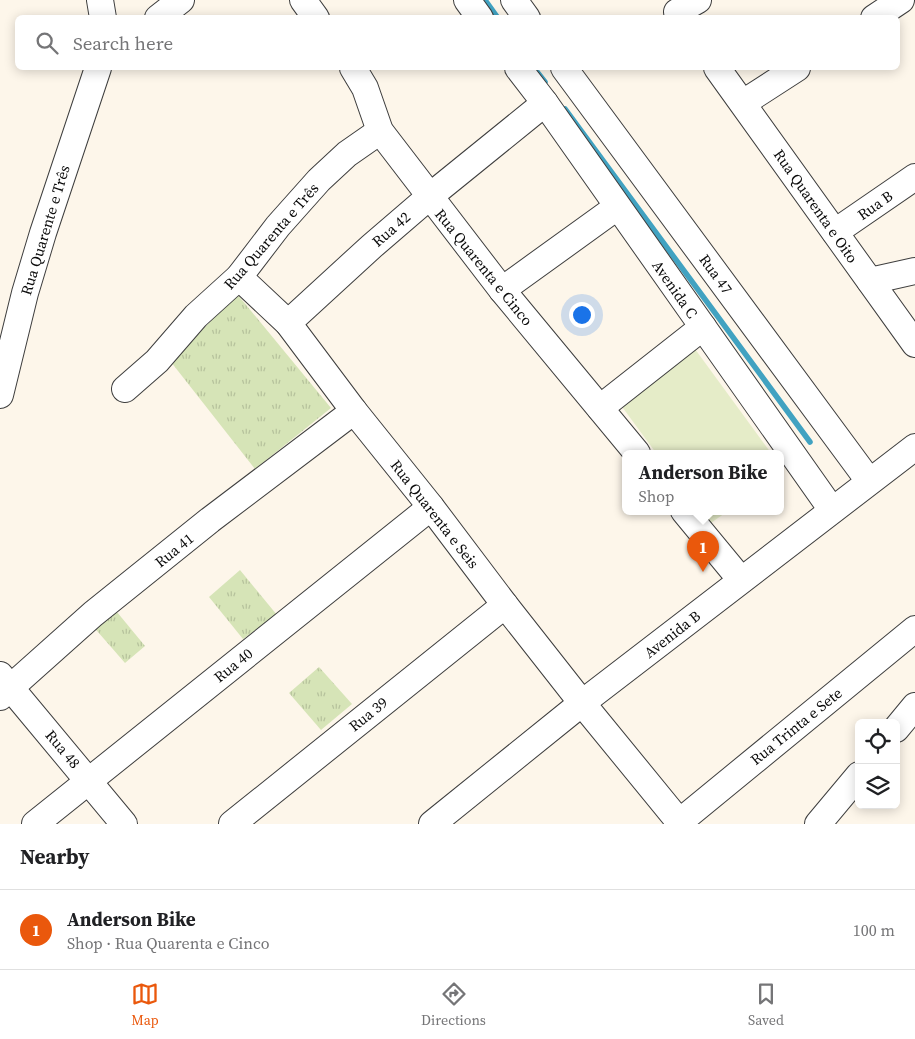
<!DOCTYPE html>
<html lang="en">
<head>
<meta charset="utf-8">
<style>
  :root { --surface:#fff; --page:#f2f2f2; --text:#202124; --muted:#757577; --line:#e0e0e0; --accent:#ea580c }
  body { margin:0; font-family:"Source Serif 4",serif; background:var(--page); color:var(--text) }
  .controls { position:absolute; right:15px; bottom:15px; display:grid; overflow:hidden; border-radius:8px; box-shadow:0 2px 12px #0003 }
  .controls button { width:45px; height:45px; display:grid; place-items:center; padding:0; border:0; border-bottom:1px solid var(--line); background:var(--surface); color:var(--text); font:25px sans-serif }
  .you { position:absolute; left:581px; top:314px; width:18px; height:18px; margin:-12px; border:4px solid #fff; border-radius:50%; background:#1a73e8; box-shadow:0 0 0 8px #1a73e833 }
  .badge { display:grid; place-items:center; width:32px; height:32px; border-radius:50%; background:var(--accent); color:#fff; font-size:16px; font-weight:700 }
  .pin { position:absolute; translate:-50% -41px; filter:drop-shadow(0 1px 2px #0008) }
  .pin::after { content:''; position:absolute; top:26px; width:18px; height:15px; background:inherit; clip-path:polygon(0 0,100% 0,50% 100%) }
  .popup { position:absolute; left:622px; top:450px; width:162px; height:65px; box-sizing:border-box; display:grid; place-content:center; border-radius:8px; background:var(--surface); filter:drop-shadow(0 1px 4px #0005); font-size:16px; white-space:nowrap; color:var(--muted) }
  .popup b { font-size:19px; color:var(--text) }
  .popup::after { content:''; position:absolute; left:50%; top:100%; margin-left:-10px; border:10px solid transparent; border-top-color:var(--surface) }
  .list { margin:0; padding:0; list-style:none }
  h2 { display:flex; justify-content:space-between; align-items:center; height:65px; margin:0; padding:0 20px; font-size:21px }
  h2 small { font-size:16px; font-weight:400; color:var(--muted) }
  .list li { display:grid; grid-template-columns:32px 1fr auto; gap:15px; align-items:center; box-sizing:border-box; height:80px; padding:0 20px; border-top:1px solid var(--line) }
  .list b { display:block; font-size:19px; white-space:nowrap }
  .list p { margin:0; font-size:16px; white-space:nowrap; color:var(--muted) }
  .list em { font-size:16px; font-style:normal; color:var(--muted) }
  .icon { flex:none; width:28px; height:28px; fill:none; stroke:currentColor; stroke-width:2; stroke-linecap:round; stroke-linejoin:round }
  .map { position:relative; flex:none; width:915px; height:824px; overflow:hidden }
  .search { position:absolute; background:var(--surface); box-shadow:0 2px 12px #0003; left:15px; right:15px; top:15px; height:55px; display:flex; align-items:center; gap:12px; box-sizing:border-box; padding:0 18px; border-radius:8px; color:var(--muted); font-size:19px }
  .sheet { height:145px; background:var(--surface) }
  nav { display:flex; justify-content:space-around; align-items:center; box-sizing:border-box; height:70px; border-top:1px solid var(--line); background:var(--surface); font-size:14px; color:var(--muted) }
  nav a { display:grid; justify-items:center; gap:2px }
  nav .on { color:var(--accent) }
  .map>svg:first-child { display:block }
  .grass { fill:url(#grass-tufts) }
  .pitch { fill:#e5ecc8 }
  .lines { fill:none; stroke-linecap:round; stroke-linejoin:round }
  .stream { stroke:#41a2c1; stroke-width:5.5 }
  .minor-casing { stroke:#3e3e3e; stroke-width:28 }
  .minor { stroke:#fff; stroke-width:26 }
  .labels { text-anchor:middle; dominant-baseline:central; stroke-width:5; stroke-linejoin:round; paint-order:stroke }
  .street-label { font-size:15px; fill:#0b0b0b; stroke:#fff }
</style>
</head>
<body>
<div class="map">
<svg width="915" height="824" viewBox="0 0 915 824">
  <defs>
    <pattern id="grass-tufts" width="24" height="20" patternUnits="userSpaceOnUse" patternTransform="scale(1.25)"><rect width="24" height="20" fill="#d6e4b7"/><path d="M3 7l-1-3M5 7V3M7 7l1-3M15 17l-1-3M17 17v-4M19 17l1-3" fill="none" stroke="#b6c29c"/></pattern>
  </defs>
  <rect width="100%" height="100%" fill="#fdf6ea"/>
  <g class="grass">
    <polygon points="237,294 331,408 255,469 171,362"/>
    <polygon points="240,570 277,615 243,639 209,597"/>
    <polygon points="112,606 145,646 125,663 91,624"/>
    <polygon points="319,667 352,704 321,730 289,693"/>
  </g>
  <g class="pitch">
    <polygon points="695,349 771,453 656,453 620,404"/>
    <polygon points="698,511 728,511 708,525"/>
  </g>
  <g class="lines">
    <g class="stream">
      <polyline points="485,0 498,18"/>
      <polyline points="534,68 545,82"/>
      <polyline points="565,109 810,442"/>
    </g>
    <g class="minor-casing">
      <g id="minor">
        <polyline points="100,0 103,18"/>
        <polyline points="303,0 316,18"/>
        <polyline points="467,0 480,18"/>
        <polyline points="514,0 527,18"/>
        <polyline points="677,12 698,0"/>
        <polyline points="158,18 181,0"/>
        <polyline points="874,18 901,0"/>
        <polyline points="353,68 365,88 380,131 502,290 637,453"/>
        <polyline points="518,68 545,103 832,510"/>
        <polyline points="564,68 869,481"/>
        <polyline points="717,68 915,344"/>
        <polyline points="743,103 797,68"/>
        <polyline points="835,232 915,177"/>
        <polyline points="239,277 288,323 354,411 431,507 505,605 582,703 681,824"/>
        <polyline points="870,281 915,271"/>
        <polyline points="502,290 617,207"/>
        <polyline points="288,323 372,246 429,197 545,103"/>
        <polyline points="125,389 157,361 196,316 239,277 278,226 319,180 347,154 380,131"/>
        <polyline points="0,395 25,293 43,233 98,68"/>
        <polyline points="600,408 703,327"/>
        <polyline points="684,511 741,580"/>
        <polyline points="0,675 124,824"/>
        <polyline points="0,697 93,614 210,520 354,411"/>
        <polyline points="896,729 915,706"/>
        <polyline points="35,824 431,507"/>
        <polyline points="232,824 505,605"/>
        <polyline points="432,824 582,703 915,447"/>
        <polyline points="677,824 915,629"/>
        <polyline points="818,824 859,775"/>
      </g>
    </g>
    <use href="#minor" class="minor"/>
  </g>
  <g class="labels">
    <g class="street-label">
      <text transform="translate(875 205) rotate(-35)">Rua B</text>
      <text transform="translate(816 206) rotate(55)">Rua Quarenta e Oito</text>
      <text transform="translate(391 229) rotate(-41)">Rua 42</text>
      <text transform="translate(45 230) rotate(-73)">Rua Quarente e Três</text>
      <text transform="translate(271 236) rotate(-49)">Rua Quarenta e Três</text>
      <text transform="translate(484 267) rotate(51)">Rua Quarenta e Cinco</text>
      <text transform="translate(716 274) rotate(54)">Rua 47</text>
      <text transform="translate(675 289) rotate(55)">Avenida C</text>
      <text transform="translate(435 514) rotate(52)">Rua Quarenta e Seis</text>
      <text transform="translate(174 550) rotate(-39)">Rua 41</text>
      <text transform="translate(672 634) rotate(-38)">Avenida B</text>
      <text transform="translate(233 665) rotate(-39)">Rua 40</text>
      <text transform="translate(368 714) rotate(-39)">Rua 39</text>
      <text transform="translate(796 726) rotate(-39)">Rua Trinta e Sete</text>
      <text transform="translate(63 749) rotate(50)">Rua 48</text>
    </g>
  </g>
</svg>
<div class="controls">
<button><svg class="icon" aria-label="locate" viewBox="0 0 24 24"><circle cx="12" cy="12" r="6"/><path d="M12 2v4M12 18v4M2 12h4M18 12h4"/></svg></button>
<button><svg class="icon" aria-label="layers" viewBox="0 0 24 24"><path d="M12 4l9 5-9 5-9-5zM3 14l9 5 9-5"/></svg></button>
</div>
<div class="you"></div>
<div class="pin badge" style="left:703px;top:572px">1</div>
<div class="popup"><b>Anderson Bike</b>Shop</div>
<div class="search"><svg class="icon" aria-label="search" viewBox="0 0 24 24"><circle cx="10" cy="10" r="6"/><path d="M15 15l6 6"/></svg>Search here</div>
</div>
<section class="sheet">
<h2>Nearby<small></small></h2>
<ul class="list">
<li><span class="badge">1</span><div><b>Anderson Bike</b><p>Shop · Rua Quarenta e Cinco</p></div><em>100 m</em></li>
</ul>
</section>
<nav>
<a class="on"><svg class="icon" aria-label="map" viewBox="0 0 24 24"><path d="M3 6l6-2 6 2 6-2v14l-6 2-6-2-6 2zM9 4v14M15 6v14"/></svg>Map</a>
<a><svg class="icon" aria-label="directions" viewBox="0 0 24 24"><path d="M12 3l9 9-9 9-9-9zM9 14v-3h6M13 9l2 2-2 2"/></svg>Directions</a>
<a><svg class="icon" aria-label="saved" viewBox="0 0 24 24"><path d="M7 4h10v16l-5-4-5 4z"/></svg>Saved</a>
</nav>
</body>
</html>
